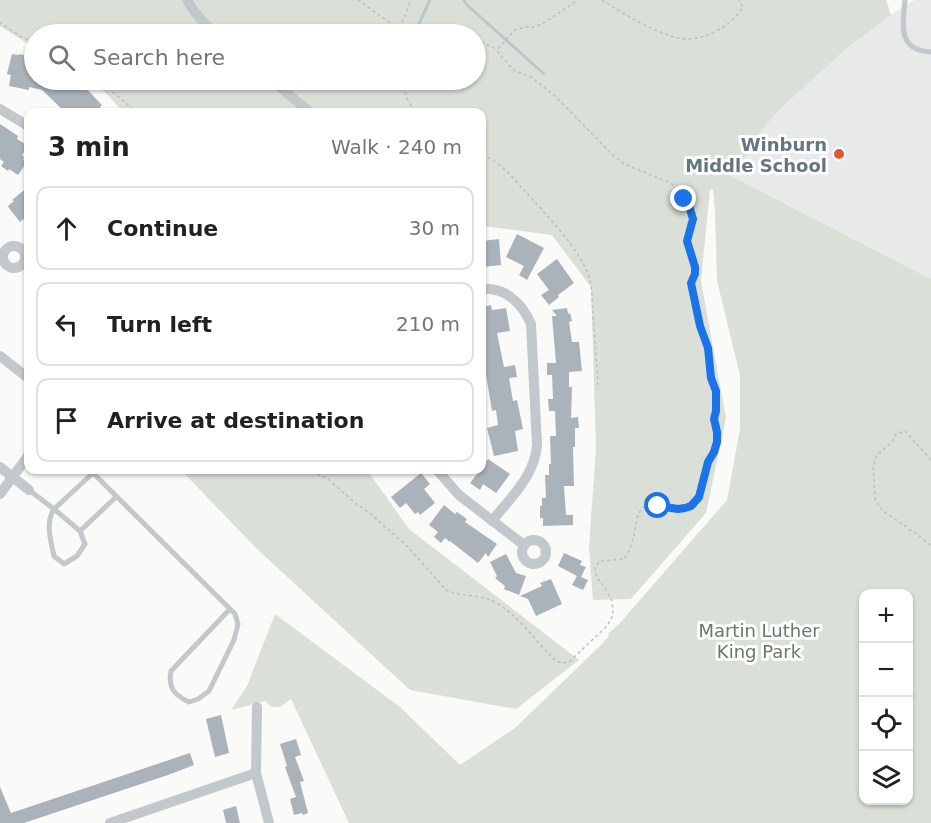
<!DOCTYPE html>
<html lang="en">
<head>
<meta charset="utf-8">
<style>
  :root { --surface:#fff; --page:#f2f2f2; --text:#202124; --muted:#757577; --line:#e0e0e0 }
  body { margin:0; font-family:"DejaVu Sans",sans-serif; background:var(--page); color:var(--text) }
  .controls { position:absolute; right:18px; bottom:18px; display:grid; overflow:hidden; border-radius:12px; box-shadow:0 2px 4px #0004 }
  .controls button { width:54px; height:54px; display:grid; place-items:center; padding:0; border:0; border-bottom:2px solid var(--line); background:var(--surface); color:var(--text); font:30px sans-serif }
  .stop { position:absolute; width:18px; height:18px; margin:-14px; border:4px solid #1a73e8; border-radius:50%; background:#fff }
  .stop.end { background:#1a73e8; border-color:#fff; box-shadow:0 2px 6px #0008 }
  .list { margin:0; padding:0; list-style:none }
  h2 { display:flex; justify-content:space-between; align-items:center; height:78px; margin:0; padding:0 24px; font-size:26px }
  h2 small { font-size:20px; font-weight:400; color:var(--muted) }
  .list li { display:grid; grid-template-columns:39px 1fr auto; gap:18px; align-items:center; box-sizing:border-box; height:84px; margin:0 12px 12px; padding:0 12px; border:2px solid var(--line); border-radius:12px }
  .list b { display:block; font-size:22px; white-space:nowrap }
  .list em { font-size:20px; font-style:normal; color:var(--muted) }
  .icon { flex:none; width:33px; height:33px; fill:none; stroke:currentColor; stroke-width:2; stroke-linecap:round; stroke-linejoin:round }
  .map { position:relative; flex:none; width:931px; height:823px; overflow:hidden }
  .search { position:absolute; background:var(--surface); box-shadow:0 2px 4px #0004; left:24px; top:24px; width:462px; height:66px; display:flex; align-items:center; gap:15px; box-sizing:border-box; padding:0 21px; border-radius:33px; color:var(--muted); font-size:22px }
  .panel { position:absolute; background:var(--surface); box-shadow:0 2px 4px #0004; left:24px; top:108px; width:462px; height:366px; border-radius:12px }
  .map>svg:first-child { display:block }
  .built { fill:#e8e9e9 }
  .green { fill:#dadfd7; fill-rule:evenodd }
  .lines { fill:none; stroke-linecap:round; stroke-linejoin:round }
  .stream { stroke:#bbc7cb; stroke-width:3 }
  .building { fill:#aab3b9 }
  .path { stroke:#bbbfc2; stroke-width:1.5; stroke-dasharray:3 3; stroke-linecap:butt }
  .service { stroke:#c3c8cc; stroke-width:5 }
  .minor { stroke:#c3c8cc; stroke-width:10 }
  .route { stroke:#1a73e8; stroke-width:8 }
  .poi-dot { fill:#e4572e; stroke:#fff; stroke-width:2 }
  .labels { text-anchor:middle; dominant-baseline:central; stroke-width:6; stroke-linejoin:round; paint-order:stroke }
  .poi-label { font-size:18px; font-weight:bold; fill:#657683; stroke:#fff; text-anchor:end }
  .park-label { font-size:18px; fill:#687a64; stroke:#fff }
</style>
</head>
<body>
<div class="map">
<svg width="931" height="823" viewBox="0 0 931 823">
  <rect width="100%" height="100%" fill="#fafaf8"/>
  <polygon class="built" points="914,0 931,0 931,279 733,177 761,131 780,109 845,50 891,15"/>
  <g class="green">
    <path d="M0 0H886L891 15 845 50 780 109 761 131 733 177 931 279V823H349L291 699 280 707H272L265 701 231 710 247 686 275 614 400 707 460 765 515 728 602 644 609 636 608 634 619 624 727 500 740 429V375L717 281 715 210 713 190 710 189 701 281 726 418 706 513 631 599 593 600 589 548 596 448 591 287 552 235 482 226V112H123L105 92 85 80H476V34H34V48L0 26ZM864 594H908V800H864Z"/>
    <polygon points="181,470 367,470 409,529 579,660 516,709 410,690 257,549"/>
  </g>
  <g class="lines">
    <g class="stream">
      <polyline points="464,0 467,5 544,74"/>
      <polyline points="414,34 430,0"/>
    </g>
  </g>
  <g class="building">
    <polygon points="12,54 19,55 19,54 34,57 34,80 78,80 102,105 100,107 105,112 65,112 42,90 29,87 29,90 9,86 11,75 7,74"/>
    <polygon points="0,124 18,136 17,139 28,146 22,155 24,157 23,159 27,162 18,175 9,169 8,171 1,166 4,162 0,159"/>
    <polygon points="28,187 28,227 23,219 20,222 9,208 8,206 14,201 12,200"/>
    <polygon points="517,234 544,248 527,280 519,275 524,266 506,257"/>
    <polygon points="499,239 501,265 482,267 482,241"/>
    <polygon points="557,259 574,283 558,295 559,297 549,305 541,295 549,290 537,274"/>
    <polygon points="491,305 492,310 506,308 510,331 497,333 504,367 515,365 517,377 509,378 513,401 517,400 523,429 515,431 518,451 494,456 487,428 498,425 496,410 492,411 482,350 486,349 482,320 482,307"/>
    <polygon points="567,308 568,314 570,313 572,321 569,322 572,342 579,342 582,371 569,372 569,387 572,387 571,418 578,417 579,428 575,428 575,447 573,447 574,486 564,486 566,515 573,515 573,525 543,526 543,518 540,518 540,506 542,506 542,498 546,498 545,475 549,475 549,464 551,464 550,436 556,436 555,411 549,411 548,399 553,399 552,375 547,375 547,363 556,363 552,316 557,316 552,310"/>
    <polygon points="488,459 510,474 496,493 483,484 480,490 470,483 480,470 482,470 482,467"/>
    <polygon points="421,473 430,484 424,489 435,503 420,515 418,512 415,514 406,503 400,508 391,497"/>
    <polygon points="444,505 455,514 457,512 467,519 465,522 497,544 488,557 486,553 478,563 450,541 450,542 445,538 441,543 434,537 438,532 429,525"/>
    <polygon points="564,553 582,561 580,565 586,567 581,577 588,580 583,590 572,585 577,576 558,566"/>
    <polygon points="506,554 516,573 526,576 519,595 504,589 505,586 495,578 497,576 490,562"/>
    <polygon points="551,579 562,604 536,616 528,599 520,596 542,586 540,583"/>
    <polygon points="221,715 229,753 215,757 206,719"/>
    <polygon points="296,739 301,755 295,757 304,781 300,782 308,813 303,815 302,813 294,815 290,799 296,797 285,767 287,766 280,744"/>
    <polygon points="190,753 194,765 168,775 24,823 0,823 0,787 11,813"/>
    <polygon points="236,806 240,823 226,823 223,810"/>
  </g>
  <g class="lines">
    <g class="path">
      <polyline points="358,0 406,34"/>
      <path d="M602 0C623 14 649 29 674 37 699 45 730 28 743 7L739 0"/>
      <path d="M0 22C10 30 22 38 34 42"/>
      <path d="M400 28C403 18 408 10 411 0"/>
      <polyline points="476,39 496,49"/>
      <polyline points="99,80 136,112"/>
      <path d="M405 80C403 93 408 102 416 112"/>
      <path d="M482 156C497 158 514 179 524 190 546 215 575 243 588 274 593 287 592 302 593 315 595 340 597 364 598 389"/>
      <polyline points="931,460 905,431 896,434 892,442 877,455 873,466 875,499 883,511 918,535 931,546"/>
      <path d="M306 470 327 478 354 502 372 515 408 547 446 590C461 597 478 594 493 601 518 614 535 641 555 660L561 663 569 662 605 628 611 620 613 612 612 601 603 585 597 578 595 568 600 561 624 559 629 551 633 539 638 515 642 508 650 505 678 509 685 508 691 506 699 497 708 462 714 452 717 442V432L714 419 717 402 716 391 711 378 708 347 700 326 691 283 695 274V267L687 241 693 219 690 209 678 188 668 182 624 164 614 156 555 96 531 77 515 71 500 55 497 50 515 30 526 27H534L542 24 578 0"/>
    </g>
    <g class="service">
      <path d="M905 0C903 25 897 50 931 52"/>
      <path d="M29 490 54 509 93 473 230 609 235 614 238 624 234 640 209 691 198 699 189 702C174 695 168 688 171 671L230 609"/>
      <path d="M80 531 85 544 77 556 64 564 54 556C51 541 45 523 54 509L80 531 116 497"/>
    </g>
    <g class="minor">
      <path d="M187 0C195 15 204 24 217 34"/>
      <polyline points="271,80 310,112"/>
      <polyline points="0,109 28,126"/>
      <circle cx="14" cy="257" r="11"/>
      <path d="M482 289C505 287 522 303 531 324L537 445C535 476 510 498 492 521"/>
      <polyline points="0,356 28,378"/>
      <polyline points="0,467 29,490"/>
      <polyline points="437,470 459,495 524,545"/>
      <polyline points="0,494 28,456"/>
      <circle cx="534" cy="552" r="12"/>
      <polyline points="257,707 256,773 269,823"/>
      <polyline points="110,823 256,773"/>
    </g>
  </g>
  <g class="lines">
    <polyline class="route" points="658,506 678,509 685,508 691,506 699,497 708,462 714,452 717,442 717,432 714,419 716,411 716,391 711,378 708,348 700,326 691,283 695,274 695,267 687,241 693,219 690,209 684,199"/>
  </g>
  <circle class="poi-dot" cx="839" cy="154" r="6"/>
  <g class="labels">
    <g class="poi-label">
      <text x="827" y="144">Winburn<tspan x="827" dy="21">Middle School</tspan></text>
    </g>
    <g class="park-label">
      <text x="759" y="630">Martin Luther<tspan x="759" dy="21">King Park</tspan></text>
    </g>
  </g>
</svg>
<div class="controls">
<button>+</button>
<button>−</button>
<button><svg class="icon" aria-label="locate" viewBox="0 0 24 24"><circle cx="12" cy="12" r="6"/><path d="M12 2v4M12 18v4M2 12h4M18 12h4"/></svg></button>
<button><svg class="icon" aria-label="layers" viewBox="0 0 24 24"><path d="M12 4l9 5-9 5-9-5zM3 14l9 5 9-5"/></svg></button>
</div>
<div class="stop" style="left:658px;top:506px"></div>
<div class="stop end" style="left:684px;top:199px"></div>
<div class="search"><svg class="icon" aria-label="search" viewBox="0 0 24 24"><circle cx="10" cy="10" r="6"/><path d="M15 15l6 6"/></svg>Search here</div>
<section class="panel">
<h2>3 min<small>Walk · 240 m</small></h2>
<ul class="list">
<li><svg class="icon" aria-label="ahead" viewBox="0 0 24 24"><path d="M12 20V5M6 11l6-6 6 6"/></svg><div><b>Continue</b></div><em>30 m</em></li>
<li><svg class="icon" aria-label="left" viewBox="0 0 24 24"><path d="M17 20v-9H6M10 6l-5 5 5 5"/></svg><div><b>Turn left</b></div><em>210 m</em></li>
<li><svg class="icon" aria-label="arrive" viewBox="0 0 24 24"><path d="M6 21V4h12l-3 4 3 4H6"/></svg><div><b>Arrive at destination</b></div></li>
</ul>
</section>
</div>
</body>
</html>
